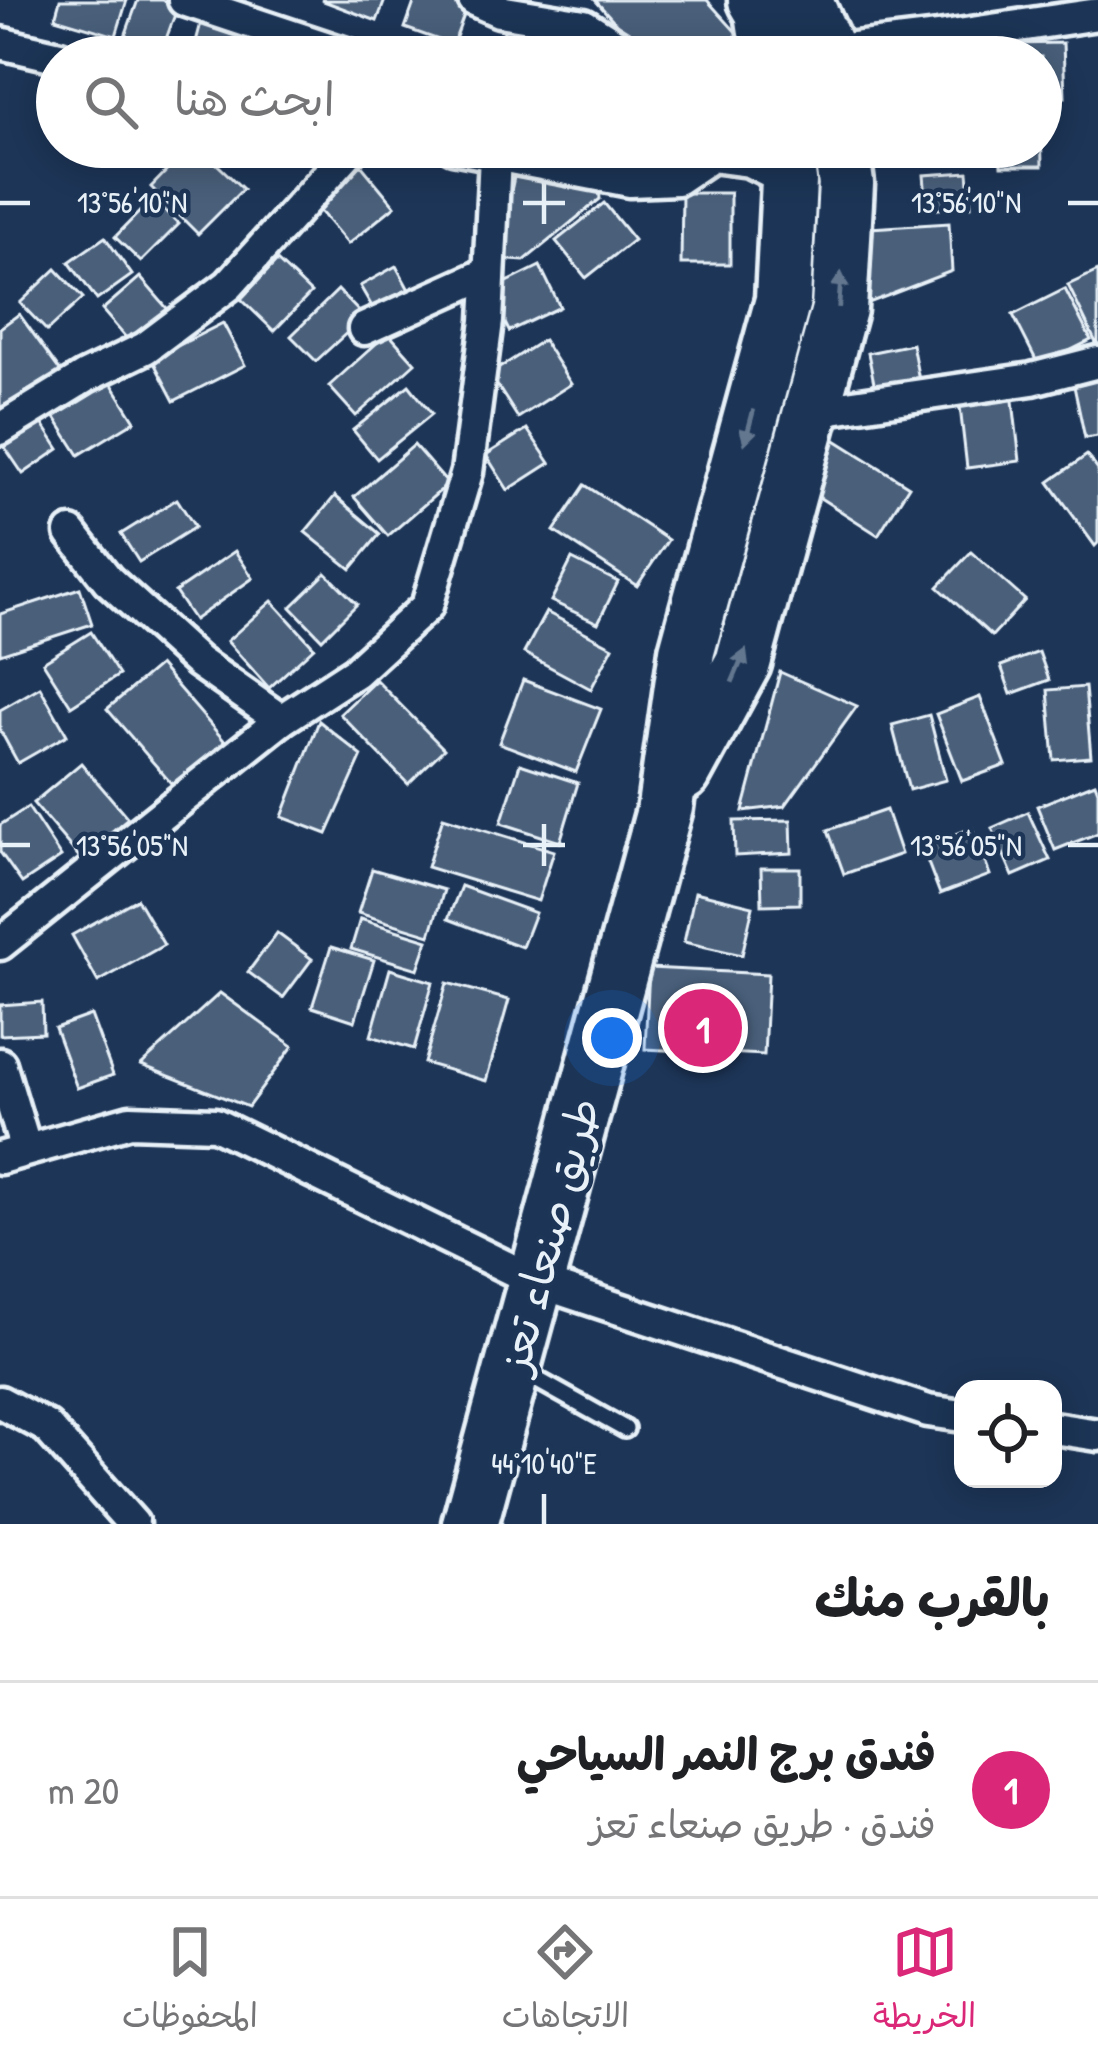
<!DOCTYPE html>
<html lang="ar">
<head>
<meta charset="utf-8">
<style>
  :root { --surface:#fff; --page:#f6f6f6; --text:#202124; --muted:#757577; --line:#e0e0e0; --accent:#db2777 }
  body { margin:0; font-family:"Patrick Hand","Playpen Sans Arabic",sans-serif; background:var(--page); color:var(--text); direction:rtl }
  .controls { position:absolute; right:36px; bottom:36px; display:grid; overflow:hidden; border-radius:24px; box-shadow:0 6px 30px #0003 }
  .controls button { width:108px; height:108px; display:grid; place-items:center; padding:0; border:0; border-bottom:3px solid var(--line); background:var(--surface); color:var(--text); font:60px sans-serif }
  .you { position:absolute; left:612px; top:1038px; width:42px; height:42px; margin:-30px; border:9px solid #fff; border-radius:50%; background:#1a73e8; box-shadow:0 0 0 18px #1a73e833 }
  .badge { display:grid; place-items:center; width:78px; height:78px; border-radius:50%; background:var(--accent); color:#fff; font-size:39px; font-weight:700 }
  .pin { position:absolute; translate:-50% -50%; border:6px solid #fff; box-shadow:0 3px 12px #0006 }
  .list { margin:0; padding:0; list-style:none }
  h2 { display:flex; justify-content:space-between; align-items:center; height:156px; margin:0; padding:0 48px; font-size:51px }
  h2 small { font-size:39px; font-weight:400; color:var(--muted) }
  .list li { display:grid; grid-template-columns:78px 1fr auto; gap:36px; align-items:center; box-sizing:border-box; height:216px; padding:0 48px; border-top:3px solid var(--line) }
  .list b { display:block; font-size:45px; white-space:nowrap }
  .list p { margin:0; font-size:39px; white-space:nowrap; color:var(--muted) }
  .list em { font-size:39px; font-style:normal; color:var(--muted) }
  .icon { flex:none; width:66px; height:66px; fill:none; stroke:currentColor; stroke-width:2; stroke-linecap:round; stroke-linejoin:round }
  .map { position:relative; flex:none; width:1098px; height:1524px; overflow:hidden; direction:ltr }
  .search { position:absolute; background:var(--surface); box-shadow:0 6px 30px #0003; left:36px; right:36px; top:36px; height:132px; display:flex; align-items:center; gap:30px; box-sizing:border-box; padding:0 42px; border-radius:66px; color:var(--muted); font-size:45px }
  .sheet { height:372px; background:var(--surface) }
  nav { display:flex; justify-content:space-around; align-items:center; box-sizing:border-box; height:168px; border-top:3px solid var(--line); background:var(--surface); font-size:33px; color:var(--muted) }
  nav a { display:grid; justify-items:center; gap:6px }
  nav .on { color:var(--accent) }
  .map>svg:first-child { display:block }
  .building { fill:#495e7a; stroke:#e8f1f8; stroke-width:3 }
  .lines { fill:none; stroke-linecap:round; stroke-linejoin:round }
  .lane-casing { stroke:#e8f1f8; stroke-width:24 }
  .street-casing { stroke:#e8f1f8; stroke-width:39 }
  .highway-casing { stroke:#e8f1f8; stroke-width:63 }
  .lane { stroke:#1d3557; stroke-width:15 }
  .street { stroke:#1d3557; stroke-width:30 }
  .highway { stroke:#1d3557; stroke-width:54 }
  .oneway { fill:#64778f }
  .ticks { fill:none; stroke:#e8f1f8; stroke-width:4.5 }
  .labels { text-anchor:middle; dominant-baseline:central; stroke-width:9; stroke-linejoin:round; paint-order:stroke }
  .street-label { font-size:45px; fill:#e8f1f8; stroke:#1d3557 }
  .ticks-label { font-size:30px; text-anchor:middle; fill:#e8f1f8; stroke:#1d3557; stroke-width:9; stroke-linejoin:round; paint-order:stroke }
</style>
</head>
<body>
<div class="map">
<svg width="1098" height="1524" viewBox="0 0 1098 1524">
  <rect width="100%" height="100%" fill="#1d3557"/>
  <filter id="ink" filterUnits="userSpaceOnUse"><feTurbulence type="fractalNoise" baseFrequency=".00833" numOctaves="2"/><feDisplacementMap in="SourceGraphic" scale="24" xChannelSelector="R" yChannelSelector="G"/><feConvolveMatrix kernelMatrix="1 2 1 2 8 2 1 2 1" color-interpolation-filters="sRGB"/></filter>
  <g filter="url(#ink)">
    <g class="building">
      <polygon points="60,0 127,0 116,36 55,18"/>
      <polygon points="138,0 162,0 178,6 161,53 124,39"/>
      <polygon points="321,0 385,0 377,21"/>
      <polygon points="415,0 448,0 467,7 453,45 405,28"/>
      <polygon points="595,0 707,0 754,52 749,57 646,57"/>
      <polygon points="202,19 243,30 236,57 192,57"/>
      <polygon points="510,19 582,55 581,57 492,57"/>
      <polygon points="1063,43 1065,97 1041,98 1041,57 1015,57 1014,44"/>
      <polygon points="1041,121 1042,166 1001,166 1000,147 1041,147"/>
      <polygon points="190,147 199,147 243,189 198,234 151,187"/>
      <polygon points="361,165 395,206 348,244 314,204"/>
      <polygon points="968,172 971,206 927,210 924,175"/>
      <polygon points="515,173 598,180 600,199 524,261 496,259"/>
      <polygon points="682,193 730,193 730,264 681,264"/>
      <polygon points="152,199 179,224 141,262 115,237"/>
      <polygon points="604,203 634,240 586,278 556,241"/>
      <polygon points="949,223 952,271 861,306 870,228"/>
      <polygon points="105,237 132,275 97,300 69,262"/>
      <polygon points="277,261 311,293 274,331 241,299"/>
      <polygon points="396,266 413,297 378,317 360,286"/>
      <polygon points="540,266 560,307 509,331 489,291"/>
      <polygon points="56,269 83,298 47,331 20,303"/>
      <polygon points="1098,271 1098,342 1096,343 1068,285"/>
      <polygon points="140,277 172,314 134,347 102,310"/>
      <polygon points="1065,289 1091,340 1039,366 1013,315"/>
      <polygon points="338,290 364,317 316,361 291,336"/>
      <polygon points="19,314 63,375 4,416 0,410 0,328"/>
      <polygon points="223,323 245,365 174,401 152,359"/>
      <polygon points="388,333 415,363 356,416 329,386"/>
      <polygon points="543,340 571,384 518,418 490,374"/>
      <polygon points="912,344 919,380 875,388 868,353"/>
      <polygon points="1098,366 1098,436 1085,438 1071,372"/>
      <polygon points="103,370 135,421 79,455 47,405"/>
      <polygon points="409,385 432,414 377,459 353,430"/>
      <polygon points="1012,392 1020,461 967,468 959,398"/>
      <polygon points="36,414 59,449 23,474 0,440"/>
      <polygon points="527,429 550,463 508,490 486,455"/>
      <polygon points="834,439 909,486 878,535 803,487"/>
      <polygon points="414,445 448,484 388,536 354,497"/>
      <polygon points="1087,455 1098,470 1098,543 1095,546 1049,482"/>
      <polygon points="585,485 668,540 637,586 554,531"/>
      <polygon points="335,496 380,534 351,569 305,532"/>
      <polygon points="177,499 195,527 139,562 121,534"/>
      <polygon points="235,551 253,578 194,620 175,592"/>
      <polygon points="971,552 1025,600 992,636 938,587"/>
      <polygon points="572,559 618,582 598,623 551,601"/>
      <polygon points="326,573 357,604 322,639 291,607"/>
      <polygon points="80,588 92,624 0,654 0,614"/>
      <polygon points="272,601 314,647 269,688 227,641"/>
      <polygon points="546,612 613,647 591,689 524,653"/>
      <polygon points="91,632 119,675 71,706 43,662"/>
      <polygon points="1039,652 1049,680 1011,694 1001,666"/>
      <polygon points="159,665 228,745 176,789 107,709"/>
      <polygon points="780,672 857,706 785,806 743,811"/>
      <polygon points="376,680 444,749 408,784 340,714"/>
      <polygon points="523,680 601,709 576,772 499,743"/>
      <polygon points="40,687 67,735 18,763 0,730 0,710"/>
      <polygon points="1085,687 1091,757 1054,760 1048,690"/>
      <polygon points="980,697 1006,765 962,781 936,714"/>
      <polygon points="929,715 946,780 909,790 892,725"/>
      <polygon points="319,721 362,756 327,834 282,817"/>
      <polygon points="81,763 128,818 80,858 33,803"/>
      <polygon points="520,764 578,783 560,842 501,823"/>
      <polygon points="1095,783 1098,791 1098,833 1055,850 1037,806"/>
      <polygon points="28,807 61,857 22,883 0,852 0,825"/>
      <polygon points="886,810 901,854 844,874 828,830"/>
      <polygon points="1028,812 1050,860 1013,876 992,828"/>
      <polygon points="443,817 554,851 538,901 427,867"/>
      <polygon points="791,820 792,853 735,856 734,821"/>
      <polygon points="972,828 990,875 940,894 922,847"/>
      <polygon points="761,868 800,868 800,904 762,905"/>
      <polygon points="372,869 444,890 430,935 358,913"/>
      <polygon points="461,886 535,913 522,947 448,919"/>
      <polygon points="695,892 753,906 742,955 684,942"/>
      <polygon points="137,899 164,945 98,982 72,935"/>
      <polygon points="360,919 428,940 418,969 351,949"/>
      <polygon points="277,933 312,959 283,998 248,972"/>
      <polygon points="331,947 374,960 355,1021 312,1007"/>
      <polygon points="649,968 768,974 764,1055 645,1049"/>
      <polygon points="390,969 433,982 414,1049 371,1036"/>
      <polygon points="447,983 509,1000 486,1081 424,1063"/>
      <polygon points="220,993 293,1046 248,1107 141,1065"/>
      <polygon points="42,1002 43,1033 0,1035 0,1005"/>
      <polygon points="91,1015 113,1075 77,1088 55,1028"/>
    </g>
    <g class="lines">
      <g class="lane-casing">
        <polyline id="lane" points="523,1372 625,1429"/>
      </g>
      <g class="street-casing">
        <g id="street">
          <polyline points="184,0 355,57"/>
          <polyline points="474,0 499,11 584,25 635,57"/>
          <polyline points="0,43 60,57"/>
          <polyline points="829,51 938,38 1098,14"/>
          <polyline points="453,147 630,181 677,179 711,156 749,161 789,181"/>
          <polyline points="364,329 488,273"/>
          <polyline points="812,411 1032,379 1098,362"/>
          <polyline points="0,429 85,377 145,348 229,285 353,147"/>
          <polyline points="71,533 108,580 198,662 281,720"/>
          <polyline points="0,944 281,720 355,672 427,606 467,472 487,321 495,156 493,147"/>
          <polyline points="0,1064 26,1150"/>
          <polyline points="0,1158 130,1121 215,1124 535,1281 928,1411 963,1416"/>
          <polyline points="0,1402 47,1427 133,1524"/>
          <polyline points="1053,1428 1098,1435"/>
        </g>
      </g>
      <g class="highway-casing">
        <g id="highway">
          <polyline points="756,0 763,12 770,57"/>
          <polyline points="804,0 830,57"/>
          <polyline points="683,773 743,663 839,309 846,184 841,147"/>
          <polyline points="470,1524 665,807 687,651 783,300 789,181 784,147"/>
        </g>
      </g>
      <use href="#lane" class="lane"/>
      <use href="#street" class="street"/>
      <use href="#highway" class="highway"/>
    </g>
    <defs><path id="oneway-solid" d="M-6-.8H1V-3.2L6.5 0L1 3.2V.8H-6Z" transform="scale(3)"/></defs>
    <g class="oneway">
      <use href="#oneway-solid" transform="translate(840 290) rotate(-86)"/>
      <use href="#oneway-solid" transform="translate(749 427) rotate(105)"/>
      <use href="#oneway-solid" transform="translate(739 666) rotate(-67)"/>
    </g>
  </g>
  <path class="ticks" d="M544 182V224M0 203H30M523 203H565M1068 203H1098M544 824V866M0 845H30M523 845H565M1068 845H1098M544 1494V1524"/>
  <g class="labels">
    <g class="street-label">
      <text transform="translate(548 1235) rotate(-75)">طريق صنعاء تعز</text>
    </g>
  </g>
  <g class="ticks-label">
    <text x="132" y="213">13°56'10"N</text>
    <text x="966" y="213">13°56'10"N</text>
    <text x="132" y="856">13°56'05"N</text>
    <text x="966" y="856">13°56'05"N</text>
    <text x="544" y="1474">44°10'40"E</text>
  </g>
</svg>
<div class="controls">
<button><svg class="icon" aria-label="locate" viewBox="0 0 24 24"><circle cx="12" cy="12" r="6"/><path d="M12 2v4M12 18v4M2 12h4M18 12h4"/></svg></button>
</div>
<div class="you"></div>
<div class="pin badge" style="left:703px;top:1028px">1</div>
<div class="search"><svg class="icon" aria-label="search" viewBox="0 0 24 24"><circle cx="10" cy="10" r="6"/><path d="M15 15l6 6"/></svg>ابحث هنا</div>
</div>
<section class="sheet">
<h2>بالقرب منك<small></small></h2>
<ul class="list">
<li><span class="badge">1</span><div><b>فندق برج النمر السياحي</b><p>فندق · طريق صنعاء تعز</p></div><em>20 m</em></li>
</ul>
</section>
<nav>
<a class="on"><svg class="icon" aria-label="map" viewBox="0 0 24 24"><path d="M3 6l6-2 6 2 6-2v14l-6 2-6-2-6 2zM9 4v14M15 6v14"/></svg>الخريطة</a>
<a><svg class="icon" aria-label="directions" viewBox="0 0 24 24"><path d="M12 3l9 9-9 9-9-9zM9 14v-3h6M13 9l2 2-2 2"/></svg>الاتجاهات</a>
<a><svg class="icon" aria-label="saved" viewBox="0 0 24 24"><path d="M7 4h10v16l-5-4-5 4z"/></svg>المحفوظات</a>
</nav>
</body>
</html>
